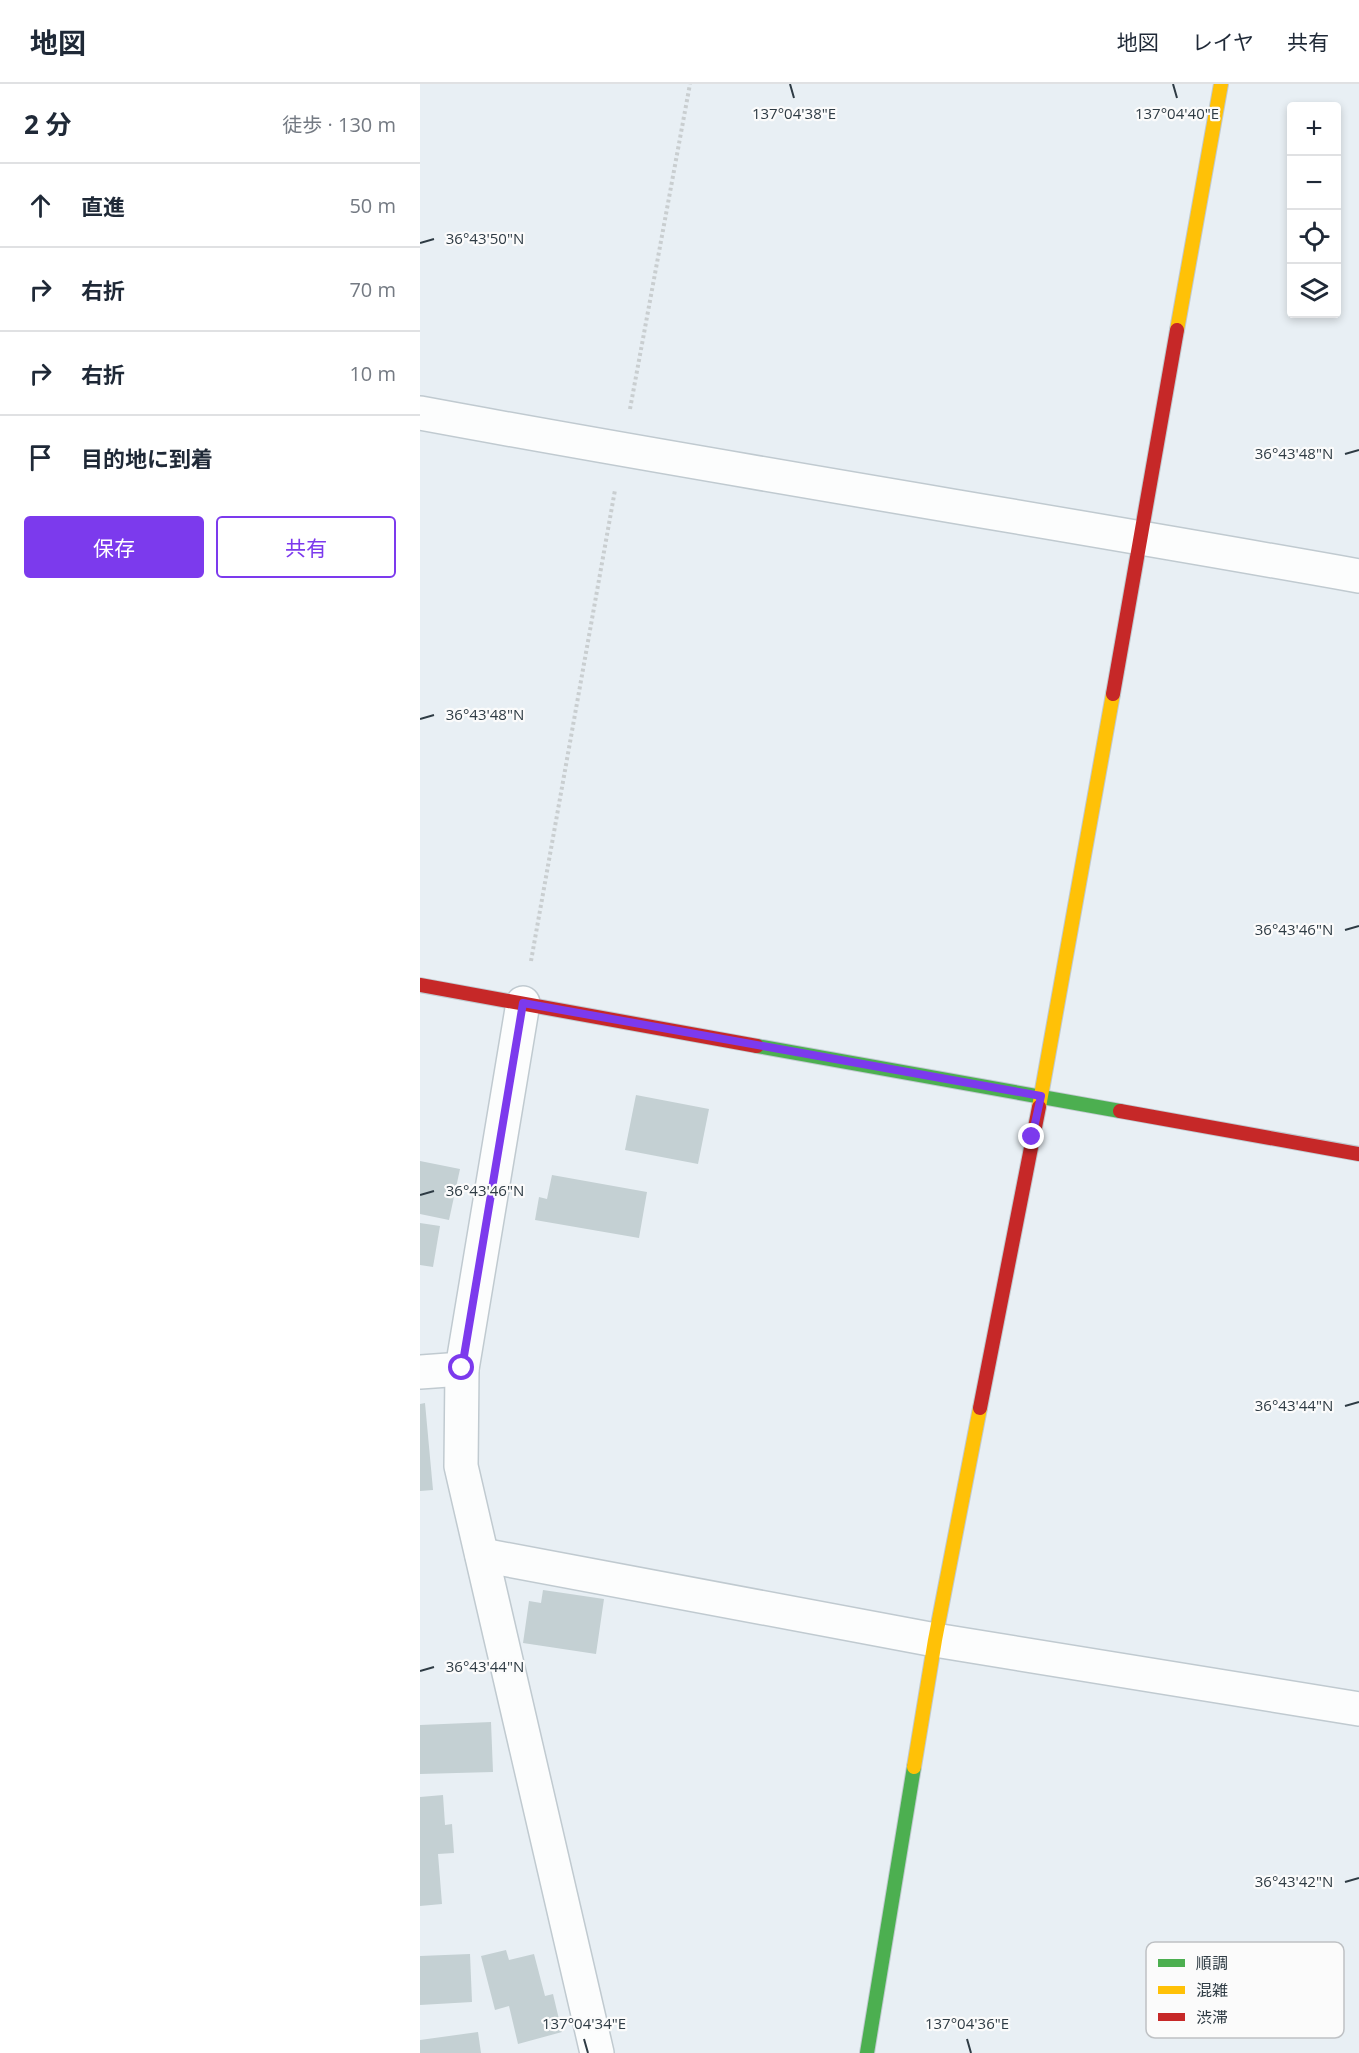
<!DOCTYPE html>
<html lang="ja">
<head>
<meta charset="utf-8">
<style>
  :root { --surface:#fff; --page:#f2f2f3; --text:#1f2937; --muted:#747a83; --line:#e0e1e3; --accent:#7c3aed }
  body { margin:0; font-family:"Open Sans","Noto Sans JP",sans-serif; background:var(--page); color:var(--text) }
  .controls { position:absolute; right:18px; top:18px; display:grid; overflow:hidden; border-radius:6px; box-shadow:0 3px 9px #0003 }
  .controls button { width:54px; height:54px; display:grid; place-items:center; padding:0; border:0; border-bottom:2px solid var(--line); background:var(--surface); color:var(--text); font:30px sans-serif }
  .stop { position:absolute; width:18px; height:18px; margin:-14px; border:4px solid #7c3aed; border-radius:50%; background:#fff }
  .stop.end { background:#7c3aed; border-color:#fff; box-shadow:0 2px 6px #0008 }
  .list { margin:0; padding:0; list-style:none }
  h2 { display:flex; justify-content:space-between; align-items:center; height:78px; margin:0; padding:0 24px; font-size:26px }
  h2 small { font-size:20px; font-weight:400; color:var(--muted) }
  .list li { display:grid; grid-template-columns:39px 1fr auto; gap:18px; align-items:center; box-sizing:border-box; height:84px; padding:0 24px; border-top:2px solid var(--line) }
  .list b { display:block; font-size:22px; white-space:nowrap }
  .list em { font-size:20px; font-style:normal; color:var(--muted) }
  .actions { display:flex; gap:12px; padding:18px 24px }
  .actions a { flex:1; padding:14px 0; border:2px solid var(--accent); border-radius:6px; text-align:center; font-size:21px; color:var(--accent) }
  .actions .main { background:var(--accent); color:#fff }
  .icon { flex:none; width:33px; height:33px; fill:none; stroke:currentColor; stroke-width:2; stroke-linecap:round; stroke-linejoin:round }
  .map { position:relative; flex:none; width:939px; height:1969px; overflow:hidden }
  header { display:flex; align-items:center; gap:36px; box-sizing:border-box; height:84px; padding:0 30px; background:var(--surface); border-bottom:2px solid var(--line) }
  header strong { font-size:28px }
  nav { display:flex; gap:33px; margin-inline-start:auto; font-size:21px }
  main { display:flex }
  aside { flex:1; background:var(--surface) }
  .map>svg:first-child { display:block }
  .building { fill:#c4d0d3 }
  .lines { fill:none; stroke-linecap:round; stroke-linejoin:round }
  .street-casing { stroke:#c0cad0; stroke-width:36 }
  .fast-casing { stroke:#c0cad0; stroke-width:16 }
  .slow-casing { stroke:#c0cad0; stroke-width:16 }
  .jam-casing { stroke:#c0cad0; stroke-width:16 }
  .path { stroke:#c9ced0; stroke-width:4; stroke-dasharray:3 3; stroke-linecap:butt }
  .street { stroke:#fcfdfd; stroke-width:33 }
  .fast { stroke:#4caf50; stroke-width:14 }
  .slow { stroke:#ffc107; stroke-width:14 }
  .jam { stroke:#c62828; stroke-width:14 }
  .route { stroke:#7c3aed; stroke-width:8 }
  .ticks { fill:none; stroke:#2e3b44; stroke-width:2 }
  .key { fill:#fbfbfb; stroke:#bec1c4; stroke-width:1.5 }
  .key-label { font-size:16px; fill:#2e3b44 }
  .ticks-label { font-size:15px; text-anchor:middle; fill:#2e3b44; stroke:#fbfbfb; stroke-width:4.5; stroke-linejoin:round; paint-order:stroke }
</style>
</head>
<body>
<header>
<strong>地図</strong>
<nav><a>地図</a><a>レイヤ</a><a>共有</a></nav>
</header>
<main>
<aside>
<h2>2 分<small>徒歩 · 130 m</small></h2>
<ul class="list">
<li><svg class="icon" aria-label="ahead" viewBox="0 0 24 24"><path d="M12 20V5M6 11l6-6 6 6"/></svg><div><b>直進</b></div><em>50 m</em></li>
<li><svg class="icon" aria-label="right" viewBox="0 0 24 24"><path d="M7 20v-9h11M14 6l5 5-5 5"/></svg><div><b>右折</b></div><em>70 m</em></li>
<li><svg class="icon" aria-label="right" viewBox="0 0 24 24"><path d="M7 20v-9h11M14 6l5 5-5 5"/></svg><div><b>右折</b></div><em>10 m</em></li>
<li><svg class="icon" aria-label="arrive" viewBox="0 0 24 24"><path d="M6 21V4h12l-3 4 3 4H6"/></svg><div><b>目的地に到着</b></div></li>
</ul>
<div class="actions"><a class="main">保存</a><a>共有</a></div>
</aside>
<div class="map">
<svg width="939" height="1969" viewBox="0 0 939 1969">
  <rect width="100%" height="100%" fill="#e8eff4"/>
  <g class="building">
    <polygon points="216,1011 289,1025 278,1080 205,1066"/>
    <polygon points="0,1077 40,1085 29,1136 0,1130"/>
    <polygon points="132,1091 227,1108 219,1154 115,1136 119,1113 127,1115"/>
    <polygon points="0,1139 20,1142 13,1183 0,1181"/>
    <polygon points="5,1319 13,1406 0,1407 0,1320"/>
    <polygon points="123,1506 184,1515 176,1570 103,1559 109,1517 121,1519"/>
    <polygon points="71,1638 73,1688 0,1690 0,1641"/>
    <polygon points="23,1711 25,1741 32,1740 34,1769 18,1770 22,1820 0,1822 0,1713"/>
    <polygon points="86,1866 89,1876 114,1870 125,1912 133,1910 142,1948 98,1960 89,1922 75,1926 61,1872"/>
    <polygon points="50,1870 52,1918 0,1921 0,1872"/>
    <polygon points="58,1948 61,1969 0,1969 0,1956"/>
  </g>
  <g class="lines">
    <g class="street-casing">
      <g id="street">
        <path d="M0 329C312 387 626 436 939 492"/>
        <polyline points="103,919 42,1285 41,1382 177,1969"/>
        <polyline points="0,1288 42,1285"/>
        <polyline points="62,1471 515,1556 939,1625"/>
      </g>
    </g>
    <g class="fast-casing">
      <g id="fast">
        <polyline points="337,962 700,1027"/>
        <polyline points="447,1969 494,1683"/>
      </g>
    </g>
    <g class="slow-casing">
      <g id="slow">
        <polyline points="757,246 801,0"/>
        <polyline points="619,1023 693,610"/>
        <polyline points="494,1683 515,1556 560,1324"/>
      </g>
    </g>
    <g class="jam-casing">
      <g id="jam">
        <polyline points="693,610 757,246"/>
        <polyline points="0,901 337,962"/>
        <polyline points="700,1027 939,1070"/>
        <polyline points="560,1324 619,1023"/>
      </g>
    </g>
    <g class="path">
      <polyline points="210,325 270,0"/>
      <polyline points="111,877 195,406"/>
    </g>
    <use href="#street" class="street"/>
    <use href="#fast" class="fast"/>
    <use href="#slow" class="slow"/>
    <use href="#jam" class="jam"/>
  </g>
  <g class="lines">
    <polyline class="route" points="42,1284 103,919 621,1012 612,1053"/>
  </g>
  <path class="ticks" d="M370 0 374 14M753 0 757 14M0 159 14 155M925 370 939 366M0 635 14 631M925 846 939 842M0 1111 14 1107M925 1322 939 1318M0 1587 14 1583M925 1798 939 1794M164 1955 168 1969M547 1955 551 1969"/>
  <rect x="726" y="1858" width="198" height="96" rx="9" class="key"/>
  <rect x="738" y="1875" width="27" height="8" fill="#4caf50"/>
  <rect x="738" y="1902" width="27" height="8" fill="#ffc107"/>
  <rect x="738" y="1929" width="27" height="8" fill="#c62828"/>
  <g class="key-label">
    <text x="776" y="1885">順調</text>
    <text x="776" y="1912">混雑</text>
    <text x="776" y="1939">渋滞</text>
  </g>
  <g class="ticks-label">
    <text x="374" y="35">137°04'38"E</text>
    <text x="757" y="35">137°04'40"E</text>
    <text x="65" y="160">36°43'50"N</text>
    <text x="874" y="375">36°43'48"N</text>
    <text x="65" y="636">36°43'48"N</text>
    <text x="874" y="851">36°43'46"N</text>
    <text x="65" y="1112">36°43'46"N</text>
    <text x="874" y="1327">36°43'44"N</text>
    <text x="65" y="1588">36°43'44"N</text>
    <text x="874" y="1803">36°43'42"N</text>
    <text x="164" y="1945">137°04'34"E</text>
    <text x="547" y="1945">137°04'36"E</text>
  </g>
</svg>
<div class="controls">
<button>+</button>
<button>−</button>
<button><svg class="icon" aria-label="locate" viewBox="0 0 24 24"><circle cx="12" cy="12" r="6"/><path d="M12 2v4M12 18v4M2 12h4M18 12h4"/></svg></button>
<button><svg class="icon" aria-label="layers" viewBox="0 0 24 24"><path d="M12 4l9 5-9 5-9-5zM3 14l9 5 9-5"/></svg></button>
</div>
<div class="stop" style="left:42px;top:1284px"></div>
<div class="stop end" style="left:612px;top:1053px"></div>
</div>
</main>
</body>
</html>
